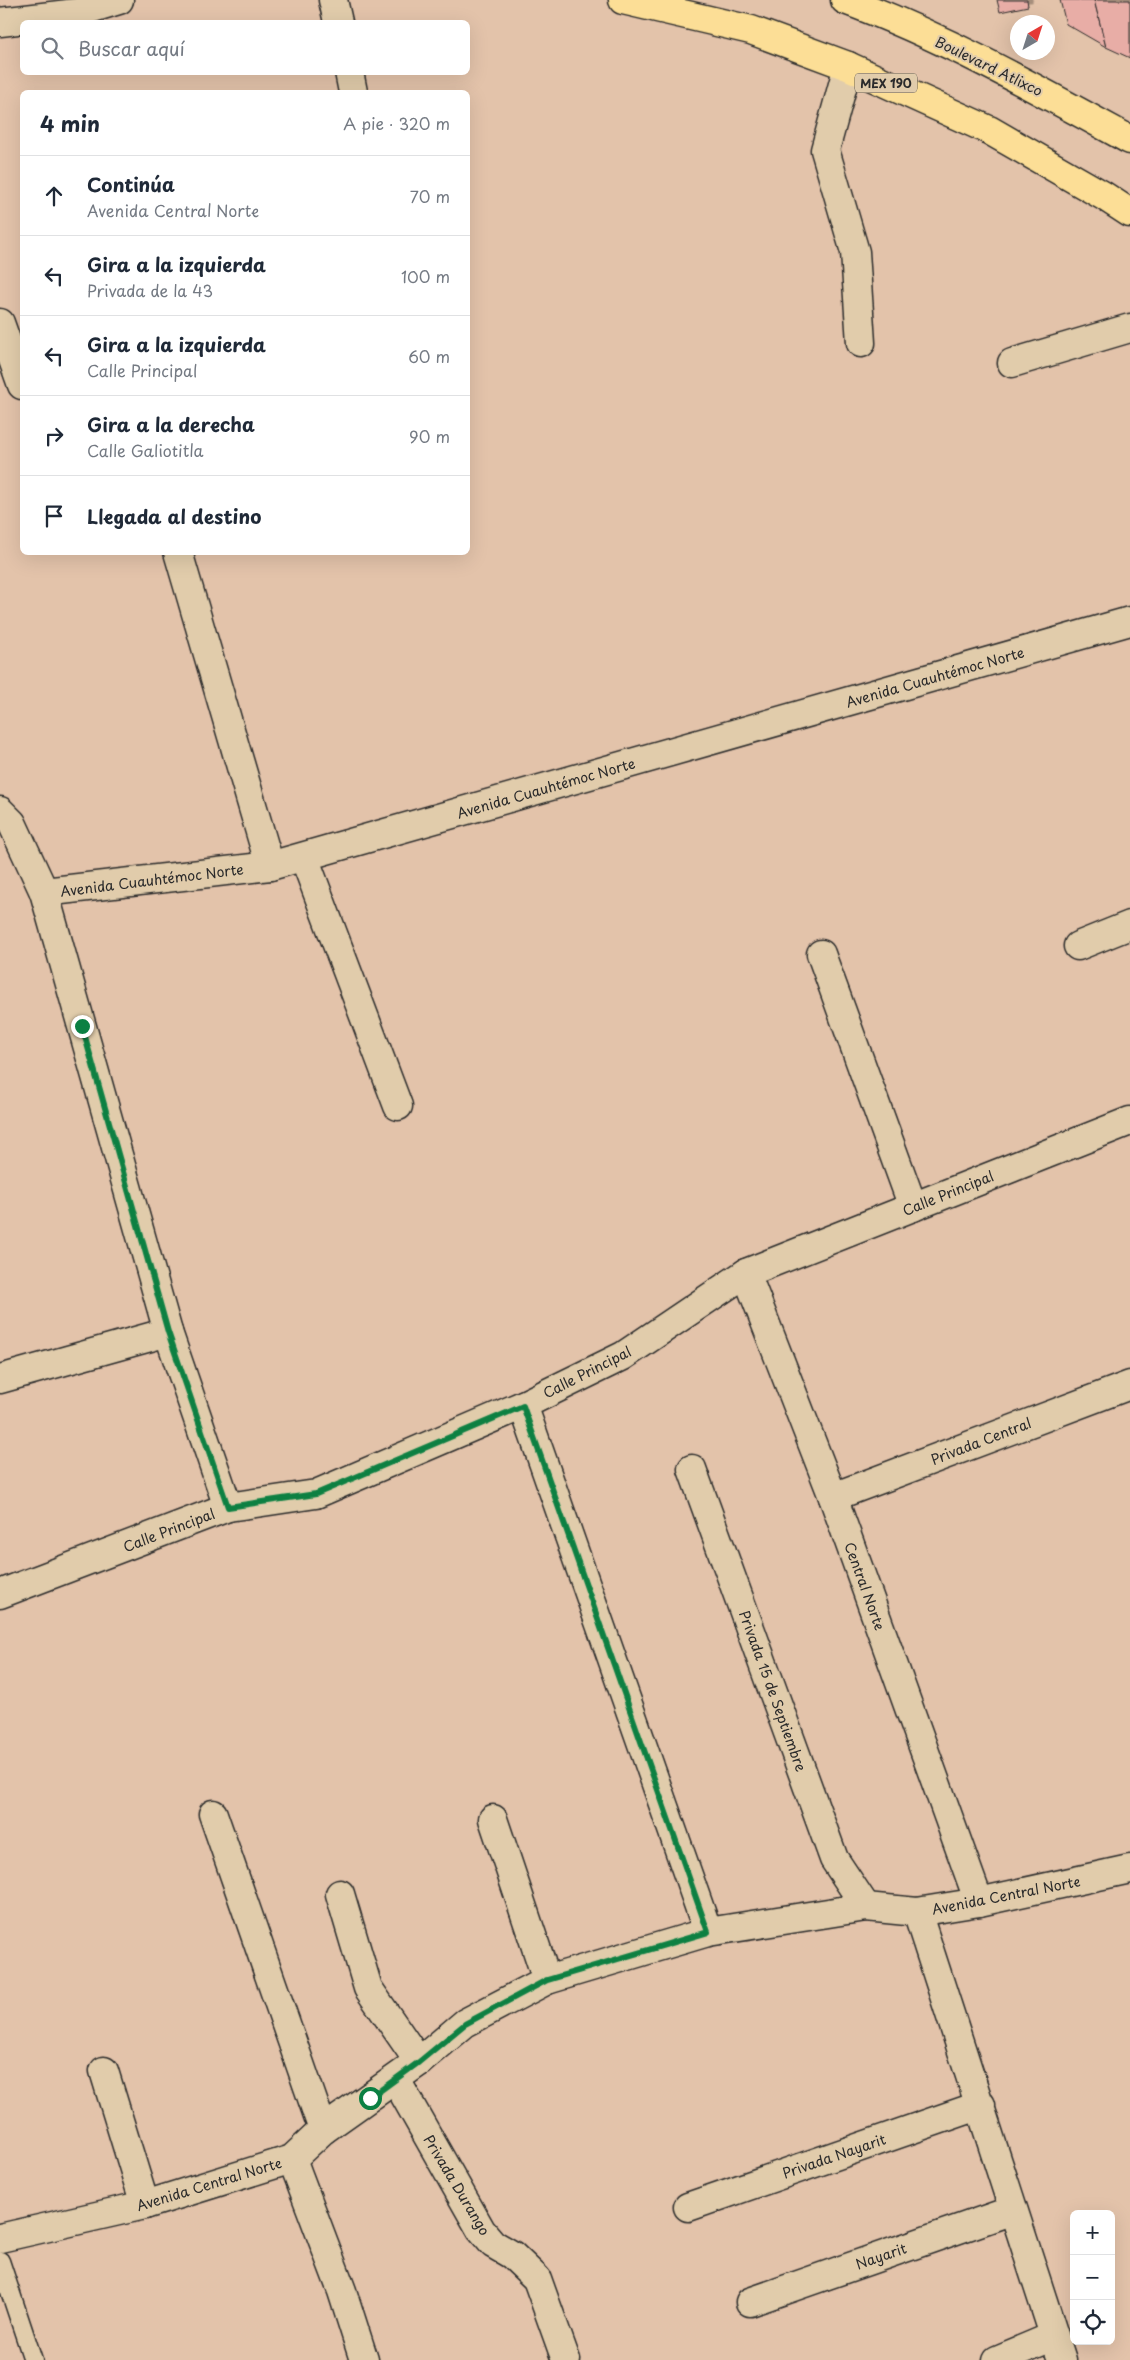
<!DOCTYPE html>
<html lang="es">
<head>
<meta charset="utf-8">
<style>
  :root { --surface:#fff; --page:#f2f2f3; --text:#1f2937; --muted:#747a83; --line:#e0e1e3 }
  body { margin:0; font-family:"Playpen Sans",sans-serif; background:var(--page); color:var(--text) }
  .controls { position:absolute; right:15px; bottom:15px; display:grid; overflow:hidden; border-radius:8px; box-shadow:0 5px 20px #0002 }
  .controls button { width:45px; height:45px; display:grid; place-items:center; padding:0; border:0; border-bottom:1px solid var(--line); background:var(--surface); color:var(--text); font:25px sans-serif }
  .compass { position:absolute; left:1010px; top:15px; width:45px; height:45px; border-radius:50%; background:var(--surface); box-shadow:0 5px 20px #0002; rotate:39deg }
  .stop { position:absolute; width:15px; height:15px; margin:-11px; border:4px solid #0b8043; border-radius:50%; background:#fff }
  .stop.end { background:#0b8043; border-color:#fff; box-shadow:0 1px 5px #0008 }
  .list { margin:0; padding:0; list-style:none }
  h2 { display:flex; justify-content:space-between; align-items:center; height:65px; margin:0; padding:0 20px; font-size:21px }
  h2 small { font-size:16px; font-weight:400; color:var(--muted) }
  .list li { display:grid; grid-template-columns:32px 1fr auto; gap:15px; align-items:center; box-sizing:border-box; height:80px; padding:0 20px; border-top:1px solid var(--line) }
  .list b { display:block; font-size:19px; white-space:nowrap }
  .list p { margin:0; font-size:16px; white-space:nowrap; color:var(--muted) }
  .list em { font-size:16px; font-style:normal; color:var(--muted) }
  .icon { flex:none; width:28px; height:28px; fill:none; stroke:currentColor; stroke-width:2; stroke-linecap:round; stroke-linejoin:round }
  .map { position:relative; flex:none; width:1130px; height:2360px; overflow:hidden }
  .search { position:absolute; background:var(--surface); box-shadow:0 5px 20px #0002; left:20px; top:20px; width:450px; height:55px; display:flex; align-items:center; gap:12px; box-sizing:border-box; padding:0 18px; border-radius:8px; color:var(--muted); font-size:19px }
  .panel { position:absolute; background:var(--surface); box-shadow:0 5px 20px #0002; left:20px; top:90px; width:450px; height:465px; border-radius:8px }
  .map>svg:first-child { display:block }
  .building { fill:#e8ada6; stroke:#2b2b2b; filter:url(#shadow) }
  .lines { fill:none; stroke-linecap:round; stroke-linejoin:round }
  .service-casing { stroke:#2b2b2b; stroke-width:21 }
  .minor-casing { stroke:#2b2b2b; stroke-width:31 }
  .primary-casing { stroke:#2b2b2b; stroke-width:31 }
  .service { stroke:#e1ccab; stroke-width:18 }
  .minor { stroke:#e1ccab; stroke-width:28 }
  .primary { stroke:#fcde96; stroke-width:28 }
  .route { stroke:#0b8043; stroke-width:6 }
  .labels { text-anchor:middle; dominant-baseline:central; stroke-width:4; stroke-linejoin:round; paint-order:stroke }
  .shield { fill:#e1ccab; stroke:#625b51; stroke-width:1 }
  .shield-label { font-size:12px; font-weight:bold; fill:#2b2b2b }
  .street-label { font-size:14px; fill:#2b2b2b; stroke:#e1ccab }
</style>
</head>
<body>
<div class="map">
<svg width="1130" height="2360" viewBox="0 0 1130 2360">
  <defs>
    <filter id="shadow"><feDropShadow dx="4.5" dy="-4.5" stdDeviation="0" flood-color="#0004"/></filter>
  </defs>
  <rect width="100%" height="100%" fill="#e3c3aa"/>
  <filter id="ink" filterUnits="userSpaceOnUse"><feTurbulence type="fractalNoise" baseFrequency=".02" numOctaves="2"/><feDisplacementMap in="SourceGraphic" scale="10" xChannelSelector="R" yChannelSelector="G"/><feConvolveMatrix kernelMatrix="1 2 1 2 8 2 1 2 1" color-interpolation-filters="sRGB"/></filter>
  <g filter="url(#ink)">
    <g class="building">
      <polygon points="997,0 1027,0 1028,6 1000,12"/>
      <polygon points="1060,0 1094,0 1106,47 1066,24"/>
      <polygon points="1094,0 1130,0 1130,58 1106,47"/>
    </g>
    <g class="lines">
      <g class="service-casing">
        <polyline id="service" points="0,2261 33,2360"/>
      </g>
      <g class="minor-casing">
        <g id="minor">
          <polyline points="333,0 338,22"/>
          <polyline points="0,22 77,13 119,0"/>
          <polyline points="848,66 825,150 855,252 861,343"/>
          <polyline points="349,72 353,92"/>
          <polyline points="0,323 22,385"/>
          <polyline points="1012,363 1130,328"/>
          <polyline points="178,552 270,866"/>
          <polyline points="0,811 12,823 44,892 168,1332 228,1507"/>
          <polyline points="304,857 398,1106"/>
          <polyline points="44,892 270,866 1130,621"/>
          <polyline points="1078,946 1130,925"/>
          <polyline points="821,954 913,1207"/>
          <polyline points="746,1273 833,1497 979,1902"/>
          <polyline points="0,1379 168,1332"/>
          <polyline points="523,1405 708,1932"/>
          <polyline points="692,1469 834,1859 866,1907"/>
          <polyline points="833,1497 1130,1385"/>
          <polyline points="0,1594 228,1507 316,1494 523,1405 623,1356 746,1273 1130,1121"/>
          <polyline points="213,1814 323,2130"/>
          <polyline points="493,1819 547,1980"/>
          <polyline points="340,1894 368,1988 419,2062"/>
          <polyline points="917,1912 1062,2360"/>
          <polyline points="104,2071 145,2205"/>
          <polyline points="396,2080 481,2230 493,2244 512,2255 537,2279 566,2360"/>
          <polyline points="292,2159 342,2291 364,2360"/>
          <polyline points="688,2207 981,2105"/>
          <polyline points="0,2238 145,2205 292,2159 323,2130 419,2062 465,2023 547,1980 708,1932 866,1907 917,1912 979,1902 1130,1869"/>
          <polyline points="750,2302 1013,2210"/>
          <polyline points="997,2360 1054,2336"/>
        </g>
      </g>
      <g class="primary-casing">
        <g id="primary">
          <polyline points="623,0 751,30 848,66 989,130 1104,196 1130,213"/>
          <path d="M845 0C944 37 1037 89 1130 140"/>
        </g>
      </g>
      <use href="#service" class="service"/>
      <use href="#minor" class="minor"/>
      <use href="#primary" class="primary"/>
    </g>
  </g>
  <g class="lines" filter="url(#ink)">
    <polyline class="route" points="82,1026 168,1332 228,1507 316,1494 523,1406 708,1932 547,1980 465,2024 419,2062 370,2098"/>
  </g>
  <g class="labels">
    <rect class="shield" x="855" y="73.5" width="62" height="19" rx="4"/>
    <g class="shield-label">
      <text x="886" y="83">MEX 190</text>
    </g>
    <g class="street-label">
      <text transform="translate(989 66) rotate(26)">Boulevard Atlixco</text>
      <text transform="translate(935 677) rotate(-16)">Avenida Cuauhtémoc Norte</text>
      <text transform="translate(546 788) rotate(-16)">Avenida Cuauhtémoc Norte</text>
      <text transform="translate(152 880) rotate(-7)">Avenida Cuauhtémoc Norte</text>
      <text transform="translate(948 1193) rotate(-22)">Calle Principal</text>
      <text transform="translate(587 1372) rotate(-27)">Calle Principal</text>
      <text transform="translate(981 1441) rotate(-21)">Privada Central</text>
      <text transform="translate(169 1530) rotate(-21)">Calle Principal</text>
      <text transform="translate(865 1586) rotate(70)">Central Norte</text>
      <text transform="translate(773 1691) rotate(70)">Privada 15 de Septiembre</text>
      <text transform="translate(1006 1895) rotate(-11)">Avenida Central Norte</text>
      <text transform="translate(834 2156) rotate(-19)">Privada Nayarit</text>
      <text transform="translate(209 2184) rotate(-17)">Avenida Central Norte</text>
      <text transform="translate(457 2185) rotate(59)">Privada Durango</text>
      <text transform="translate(881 2256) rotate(-19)">Nayarit</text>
    </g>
  </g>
</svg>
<div class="controls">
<button>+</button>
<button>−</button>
<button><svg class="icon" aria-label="locate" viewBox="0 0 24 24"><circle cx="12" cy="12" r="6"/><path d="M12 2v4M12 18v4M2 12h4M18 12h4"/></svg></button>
</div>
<svg class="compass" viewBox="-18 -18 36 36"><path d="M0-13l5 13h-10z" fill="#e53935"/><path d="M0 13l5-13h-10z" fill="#747a83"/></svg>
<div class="stop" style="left:370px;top:2098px"></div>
<div class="stop end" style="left:82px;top:1026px"></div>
<div class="search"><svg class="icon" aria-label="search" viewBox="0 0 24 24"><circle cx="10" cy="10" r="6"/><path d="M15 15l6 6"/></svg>Buscar aquí</div>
<section class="panel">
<h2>4 min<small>A pie · 320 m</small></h2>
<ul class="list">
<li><svg class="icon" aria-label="ahead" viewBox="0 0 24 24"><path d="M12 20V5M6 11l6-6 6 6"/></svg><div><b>Continúa</b><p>Avenida Central Norte</p></div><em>70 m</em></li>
<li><svg class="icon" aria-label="left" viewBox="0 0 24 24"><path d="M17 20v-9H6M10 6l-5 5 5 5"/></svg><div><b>Gira a la izquierda</b><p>Privada de la 43</p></div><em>100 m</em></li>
<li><svg class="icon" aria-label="left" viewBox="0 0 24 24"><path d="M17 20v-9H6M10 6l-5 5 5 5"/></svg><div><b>Gira a la izquierda</b><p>Calle Principal</p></div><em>60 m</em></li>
<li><svg class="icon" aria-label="right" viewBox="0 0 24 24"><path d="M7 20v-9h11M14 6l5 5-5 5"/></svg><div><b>Gira a la derecha</b><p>Calle Galiotitla</p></div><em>90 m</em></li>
<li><svg class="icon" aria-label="arrive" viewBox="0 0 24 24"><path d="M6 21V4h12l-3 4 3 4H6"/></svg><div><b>Llegada al destino</b></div></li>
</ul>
</section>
</div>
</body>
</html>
